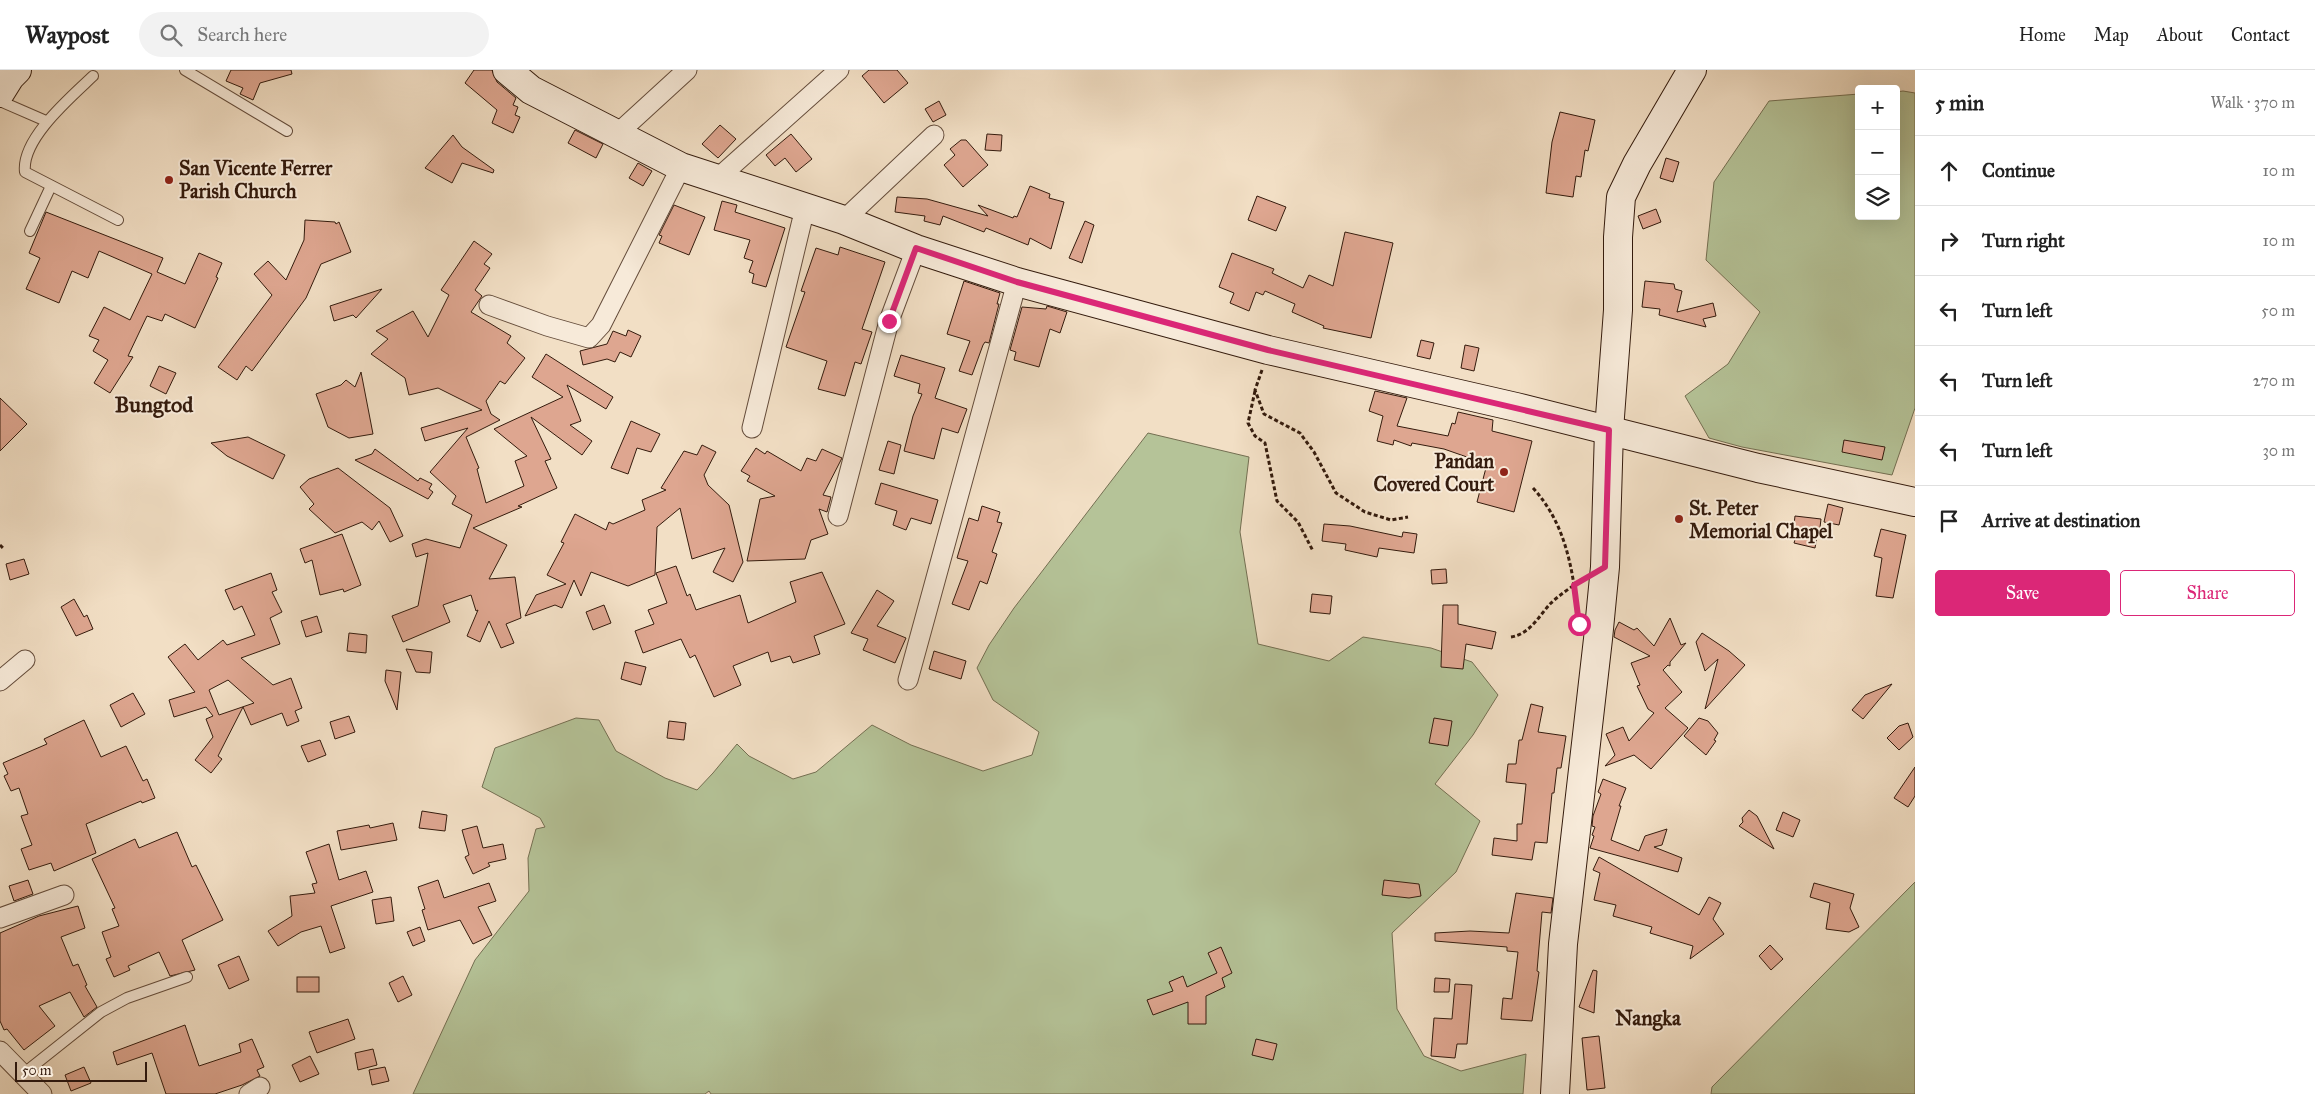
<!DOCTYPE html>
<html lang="en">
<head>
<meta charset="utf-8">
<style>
  :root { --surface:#fff; --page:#f2f2f2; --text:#222; --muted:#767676; --line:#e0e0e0; --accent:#db2777 }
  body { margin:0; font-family:"IM FELL Great Primer",serif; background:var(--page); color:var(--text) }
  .controls { position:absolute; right:15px; top:15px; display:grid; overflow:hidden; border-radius:5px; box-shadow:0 5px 20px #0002 }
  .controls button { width:45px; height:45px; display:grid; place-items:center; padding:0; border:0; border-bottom:1px solid var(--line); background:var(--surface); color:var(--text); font:25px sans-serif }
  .scale { position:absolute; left:15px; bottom:12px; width:132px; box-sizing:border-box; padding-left:5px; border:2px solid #341b0d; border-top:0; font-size:14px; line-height:18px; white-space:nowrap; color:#341b0d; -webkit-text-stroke:4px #f7ead9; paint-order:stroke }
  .stop { position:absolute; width:15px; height:15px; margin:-11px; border:4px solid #db2777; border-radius:50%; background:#fff }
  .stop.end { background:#db2777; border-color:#fff; box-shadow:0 1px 5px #0008 }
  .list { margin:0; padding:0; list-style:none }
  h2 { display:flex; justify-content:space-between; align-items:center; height:65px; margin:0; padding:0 20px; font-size:21px }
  h2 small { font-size:16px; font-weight:400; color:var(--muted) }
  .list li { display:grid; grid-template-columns:32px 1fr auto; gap:15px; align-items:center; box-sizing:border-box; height:70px; padding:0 20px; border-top:1px solid var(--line) }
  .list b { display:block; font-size:19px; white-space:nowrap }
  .list em { font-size:16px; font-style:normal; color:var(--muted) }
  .actions { display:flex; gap:10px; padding:15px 20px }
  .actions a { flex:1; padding:11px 0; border:1px solid var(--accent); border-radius:5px; text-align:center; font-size:18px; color:var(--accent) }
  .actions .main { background:var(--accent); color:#fff }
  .icon { flex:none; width:28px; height:28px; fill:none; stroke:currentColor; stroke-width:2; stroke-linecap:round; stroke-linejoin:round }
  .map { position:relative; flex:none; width:1915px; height:1024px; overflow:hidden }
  header { display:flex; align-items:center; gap:30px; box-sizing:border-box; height:70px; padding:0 25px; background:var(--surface); border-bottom:1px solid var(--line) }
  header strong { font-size:24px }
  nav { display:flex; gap:28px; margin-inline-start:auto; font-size:18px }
  .search { width:350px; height:45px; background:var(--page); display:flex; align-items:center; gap:12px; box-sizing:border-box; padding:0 18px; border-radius:28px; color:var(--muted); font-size:19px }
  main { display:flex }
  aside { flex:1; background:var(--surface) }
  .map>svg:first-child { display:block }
  .green { fill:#b5c398; stroke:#746f52 }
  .building { fill:#dea690; stroke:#341b0d; fill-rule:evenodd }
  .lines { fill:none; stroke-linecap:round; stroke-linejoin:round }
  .lane-casing { stroke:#644c3b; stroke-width:12 }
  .street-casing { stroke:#644c3b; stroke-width:21 }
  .secondary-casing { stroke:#341b0d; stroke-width:30 }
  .path { stroke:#341b0d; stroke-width:3; stroke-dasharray:4 2.5; stroke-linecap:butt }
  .lane { stroke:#f7ead9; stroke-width:10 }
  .street { stroke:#f7ead9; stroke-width:19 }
  .secondary { stroke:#f7ead9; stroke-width:28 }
  .route { stroke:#db2777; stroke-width:6 }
  .poi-dot { fill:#8f2418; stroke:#f7ead9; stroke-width:2 }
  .labels { text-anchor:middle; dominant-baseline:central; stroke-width:4; stroke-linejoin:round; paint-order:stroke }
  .poi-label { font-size:20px; font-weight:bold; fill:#341b0d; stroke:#f7ead9; text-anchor:start }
  .neighbourhood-label { font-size:21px; font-weight:bold; fill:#341b0d; stroke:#f7ead9 }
  .quarter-label { font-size:22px; font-weight:bold; fill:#341b0d; stroke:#f7ead9 }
</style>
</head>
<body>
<header>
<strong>Waypost</strong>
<div class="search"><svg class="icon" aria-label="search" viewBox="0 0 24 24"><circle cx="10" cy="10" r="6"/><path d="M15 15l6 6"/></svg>Search here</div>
<nav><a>Home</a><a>Map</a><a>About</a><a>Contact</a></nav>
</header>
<main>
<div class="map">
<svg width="1915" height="1024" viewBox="0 0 1915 1024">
  <rect width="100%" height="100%" fill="#f2dfc5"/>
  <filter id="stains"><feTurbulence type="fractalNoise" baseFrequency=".004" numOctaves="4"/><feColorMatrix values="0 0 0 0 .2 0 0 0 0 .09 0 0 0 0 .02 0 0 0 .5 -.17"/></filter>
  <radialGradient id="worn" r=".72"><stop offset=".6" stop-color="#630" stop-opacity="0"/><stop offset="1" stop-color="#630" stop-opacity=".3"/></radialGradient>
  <g class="green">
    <polygon points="1903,21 1915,23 1915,338 1892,405 1742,377 1709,368 1685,326 1728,294 1760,242 1706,190 1714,112 1769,31 1859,24 1859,146 1896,146 1896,22"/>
    <polygon points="1148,363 1249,387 1240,462 1258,574 1329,591 1363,567 1431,578 1472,592 1498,625 1473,665 1435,714 1480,751 1456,802 1392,863 1397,939 1424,986 1461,1001 1526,984 1523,1024 711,1024 709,1021 705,1024 413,1024 475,890 529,821 528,788 536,759 545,757 540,748 482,717 495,678 576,648 599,650 616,681 665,708 697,720 713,703 737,674 749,686 793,709 816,702 872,655 911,675 983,701 1032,685 1039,662 993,630 977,598 989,575 1014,538"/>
    <polygon points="1915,812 1915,1024 1711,1024 1712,1017"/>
  </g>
  <g class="building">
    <polygon points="231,0 291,0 292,4 260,13 253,30 240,24 243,18 226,11"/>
    <polygon points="474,0 492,0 497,12 516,28 513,35 518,37 515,45 520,47 513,63 492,53 497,40 465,13"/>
    <polygon points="869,0 897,0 908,13 884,33 862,6"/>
    <polygon points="939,31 946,45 933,52 925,39"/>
    <polygon points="1560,42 1595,50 1588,81 1585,80 1581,107 1576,106 1573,127 1546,123 1552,72"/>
    <polygon points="720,55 736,69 718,88 702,74"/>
    <polygon points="575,60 603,74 596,88 568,73"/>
    <polygon points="791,64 812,89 796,102 785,88 775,96 766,85"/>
    <polygon points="987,64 1002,65 1001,81 985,80"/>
    <polygon points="453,65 462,77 494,100 493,103 462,93 452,113 425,98"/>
    <polygon points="961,70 966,70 988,95 963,117 944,95 955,85 950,79"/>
    <polygon points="1666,88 1679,92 1673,112 1660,108"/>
    <polygon points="638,93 652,101 643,116 629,108"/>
    <polygon points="1030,116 1050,124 1049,128 1064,132 1051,179 1030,168 1028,175 986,158 984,162 943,146 940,155 924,151 925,146 895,142 897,127 927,129 988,146 978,135 1013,148 1014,146 1017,147"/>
    <polygon points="1257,126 1286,137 1276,161 1248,150"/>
    <polygon points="722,131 737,135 735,142 785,158 766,217 752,213 754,204 749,202 753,191 744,188 750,170 714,160"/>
    <polygon points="674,135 705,147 689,185 659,173 662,166 659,165"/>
    <polygon points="1656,139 1661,152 1643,159 1638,146"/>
    <polygon points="46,142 163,188 157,202 185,214 199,183 222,193 216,207 218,208 195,258 165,244 162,251 147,246 128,286 133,287 110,323 94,313 108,290 93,281 99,270 89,266 104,237 130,250 152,204 99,181 88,208 72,201 59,233 26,219 40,188 29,183"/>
    <polygon points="305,150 335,152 336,154 339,152 351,182 321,194 306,228 252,301 246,296 237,310 218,297 272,225 254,204 268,191 286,210 304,170"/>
    <polygon points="1085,151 1094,155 1082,193 1069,188"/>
    <polygon points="1345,162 1393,173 1371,268 1323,258 1324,256 1292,242 1295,234 1265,221 1263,225 1256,222 1249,241 1230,233 1234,223 1219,217 1232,183 1274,199 1272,203 1303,218 1309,205 1333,216"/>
    <polygon points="474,171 492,184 484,194 490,198 475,220 482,226 471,242 511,266 507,273 525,288 505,314 500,311 486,331 491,344 500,350 466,367 479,398 477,399 486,433 524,416 515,391 527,386 494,359 563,327 532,307 546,284 613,327 606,339 567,315 581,351 570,355 592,371 582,385 531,347 551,389 545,391 557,418 518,436 522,437 473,458 507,475 489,509 515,507 521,548 506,554 514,573 501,578 489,551 480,572 467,566 478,540 476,541 471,525 443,535 450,552 403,572 392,546 418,536 428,483 416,487 412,474 426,469 460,478 472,445 452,434 456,426 430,402 468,358 425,371 421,358 482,340 438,318 409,325 405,308 371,284 388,269 376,261 413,241 428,267 449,225 441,220"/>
    <polygon points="840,177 885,192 862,259 872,262 861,294 855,292 845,326 818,319 827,291 786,277 805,222 801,221 816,178 838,185"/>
    <polygon points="964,211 1000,223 997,234 999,234 989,273 985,272 983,275 972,305 959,301 970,271 947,264"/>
    <polygon points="1645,211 1674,214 1675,219 1682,221 1677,242 1713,233 1716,246 1703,249 1706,257 1659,245 1660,239 1642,237"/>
    <polygon points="382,219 356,248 353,245 334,251 330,236"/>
    <polygon points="1047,236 1067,242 1060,263 1050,259 1039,297 1014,290 1016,282 1010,280 1022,237 1046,239"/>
    <polygon points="628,260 641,266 631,287 620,282 615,292 607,289 583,295 580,281 607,274 613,261 626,266"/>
    <polygon points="1421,270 1434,273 1430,289 1417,286"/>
    <polygon points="1465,275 1479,278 1474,301 1461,298"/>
    <polygon points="901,285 945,298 935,328 967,339 958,363 942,358 934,389 904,381 913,346 922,324 918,323 920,314 894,306"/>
    <polygon points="159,296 176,303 166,324 150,316"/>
    <polygon points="361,302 373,364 349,368 328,357 316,324 341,315 346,310 355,317"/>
    <polygon points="1375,321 1407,328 1397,356 1448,366 1452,353 1455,354 1458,342 1493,350 1492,361 1532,371 1514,442 1477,432 1487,394 1444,379 1412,373 1411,376 1394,370 1393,375 1377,371 1383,346 1369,341"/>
    <polygon points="0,328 27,354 0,381"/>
    <polygon points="631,351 660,364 651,382 637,378 628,404 611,398"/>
    <polygon points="248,367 285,385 273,409 227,386 211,373"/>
    <polygon points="1844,370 1885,377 1882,390 1842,382"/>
    <polygon points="888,371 901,375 894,404 879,400"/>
    <polygon points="702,375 716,382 704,405 708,415 729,435 743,492 733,512 713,502 725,478 692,489 680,438 657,457 655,505 628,516 591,502 581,526 574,510 562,538 555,535 525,546 536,525 566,514 547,505 564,473 561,472 575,444 606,460 609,452 613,454 645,440 642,430 666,420 661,418 684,381 697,385"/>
    <polygon points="756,378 765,384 767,381 801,401 807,388 816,391 822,379 842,388 823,425 831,427 827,442 819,439 828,464 811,470 805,489 747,491 760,429 775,426 747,411 750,406 741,401"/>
    <polygon points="375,379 418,411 420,408 432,414 429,419 433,422 428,429 355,390 372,384"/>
    <polygon points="338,398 390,438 403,466 390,472 379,451 372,460 362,452 335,463 309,439 314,434 300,417 309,409"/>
    <polygon points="881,413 938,430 931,454 911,448 906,460 893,455 897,441 875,434"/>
    <polygon points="1828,434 1843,438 1839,455 1824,452"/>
    <polygon points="982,436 1000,442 997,452 1002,453 992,482 997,484 987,514 980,511 969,540 952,534 968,491 957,488 969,448 978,451"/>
    <polygon points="1795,446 1821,449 1819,466 1817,466 1815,478 1794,473 1797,463 1793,463"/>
    <polygon points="1324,454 1350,456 1402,467 1403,462 1417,464 1414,483 1379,478 1377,487 1345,480 1346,474 1322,471"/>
    <polygon points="1881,459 1906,465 1893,528 1876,526 1882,488 1874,486"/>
    <polygon points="342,464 361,515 344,522 343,519 320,525 312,490 305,493 300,479"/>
    <polygon points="24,489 29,504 10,510 6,494"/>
    <polygon points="676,496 687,526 690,524 696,540 740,525 748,553 796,532 790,512 822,502 845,554 814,566 820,584 793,593 790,586 771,592 768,582 733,596 741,615 714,627 695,585 690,588 681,569 643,583 635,561 654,554 648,540 667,533 656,503"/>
    <polygon points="1446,499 1447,513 1432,514 1431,500"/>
    <path d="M271 503 277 520 272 522 282 542 270 548 280 574 241 588 273 615 291 608 302 638 295 641 299 651 287 656 282 643 251 655 243 637 218 686 222 689 211 703 195 690 213 667 206 649 213 646 206 637 174 647 169 630 195 622 168 587 185 574 198 590 223 570 227 575 255 565 242 536 234 540 225 520ZM228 610 254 633 219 645 209 620Z"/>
    <polygon points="877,520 894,531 877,556 906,568 895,593 863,580 868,569 851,563"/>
    <polygon points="1312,524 1332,526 1330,544 1310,542"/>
    <polygon points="74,529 84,547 87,545 93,559 76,566 61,537"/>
    <polygon points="604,535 611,553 593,560 586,542"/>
    <polygon points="1443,535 1458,535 1458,554 1496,562 1492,579 1466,574 1463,599 1441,597"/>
    <polygon points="317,546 322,562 306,567 301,551"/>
    <polygon points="1670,548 1681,575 1686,573 1670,592 1670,596 1668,595 1663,600 1682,622 1665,638 1688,658 1651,699 1634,685 1605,696 1615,685 1606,664 1623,657 1629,671 1654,643 1648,639 1637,616 1640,615 1631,593 1650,586 1614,567 1615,560 1619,552 1634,560 1637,558 1654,576"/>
    <polygon points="349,563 367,565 366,583 347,581"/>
    <polygon points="1702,563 1729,581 1745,595 1705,639 1718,589 1705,601 1696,572"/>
    <polygon points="406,579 432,582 430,603 416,602"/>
    <polygon points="934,581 966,591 961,609 929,599"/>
    <polygon points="625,592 646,597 641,615 621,609"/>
    <polygon points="386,600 401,602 397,640 385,611"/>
    <polygon points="1892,614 1863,649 1852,640 1865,625"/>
    <polygon points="133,623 145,644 121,657 110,635"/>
    <polygon points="1531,634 1543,637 1538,662 1566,666 1561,698 1557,698 1554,723 1552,723 1547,773 1535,772 1532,790 1492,785 1494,768 1517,771 1517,754 1522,754 1526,714 1506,712 1508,694 1516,694 1519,670 1522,670"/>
    <polygon points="349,646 355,662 335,669 330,652"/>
    <polygon points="1434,648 1452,651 1448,676 1429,673"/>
    <polygon points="1699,648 1708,651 1718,663 1714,670 1716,671 1706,685 1684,666"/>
    <polygon points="84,650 101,687 126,676 143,711 147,709 155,728 142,733 141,731 86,754 96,783 54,801 51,793 29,800 21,779 32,775 21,746 28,744 19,718 11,721 4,706 8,704 3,693 47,674 44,669"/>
    <polygon points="669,651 686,653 684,670 667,668"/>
    <polygon points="1908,653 1913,667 1899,680 1887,668 1899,656"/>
    <polygon points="320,670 326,685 308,692 301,676"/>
    <polygon points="1915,697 1915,726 1908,737 1894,728"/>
    <polygon points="1603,709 1626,718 1619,736 1621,736 1611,770 1639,781 1645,766 1667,759 1662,775 1654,777 1682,788 1678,802 1590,778 1594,766 1592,765 1595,757 1592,756 1593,746 1601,724 1598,722"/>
    <polygon points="1749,740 1757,746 1774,779 1739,756 1743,752 1742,748"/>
    <polygon points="422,741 447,745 445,761 419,758"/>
    <polygon points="1783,742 1800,750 1793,767 1776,760"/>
    <polygon points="393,753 397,770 341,780 337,761 369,755 370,758"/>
    <polygon points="477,756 483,778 503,774 506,789 488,793 490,796 473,804 465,787 469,785 462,760"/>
    <polygon points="177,762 192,797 196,795 223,850 182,870 195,900 170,906 159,882 128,896 130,900 114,907 106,889 111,887 102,862 119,856 112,839 115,838 92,789 135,769 139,778"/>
    <polygon points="329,774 339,810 366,801 373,822 331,836 345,878 330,883 321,856 301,862 278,876 268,861 292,846 290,826 315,823 312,814 317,813 306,782"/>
    <polygon points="1599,787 1699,845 1709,827 1721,833 1713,849 1724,864 1690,889 1693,876 1650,863 1652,857 1613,846 1616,835 1594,830 1600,803 1593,800"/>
    <polygon points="28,810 33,824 14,831 9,816"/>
    <polygon points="438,810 444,828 489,813 496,831 478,837 492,865 473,874 460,850 428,860 422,840 425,839 418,817"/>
    <polygon points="1384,810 1419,814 1421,826 1409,828 1382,825"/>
    <polygon points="1814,813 1854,824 1850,838 1859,857 1849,862 1826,859 1830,833 1810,827"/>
    <polygon points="1516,823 1553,828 1551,843 1542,842 1537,901 1539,902 1532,951 1501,949 1503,928 1512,929 1518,882 1507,881 1507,877 1435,871 1435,863 1470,861 1509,863"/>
    <polygon points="391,827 394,851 376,854 372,830"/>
    <polygon points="78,836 85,858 61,867 73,896 78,894 87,915 85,916 97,937 84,947 70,922 39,936 55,956 24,980 7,959 4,960 0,951 0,863 39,846"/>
    <polygon points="420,857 425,871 413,876 407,862"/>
    <polygon points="1770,875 1783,889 1771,900 1759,886"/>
    <polygon points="1221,877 1232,903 1222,908 1225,917 1206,926 1206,954 1188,954 1188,932 1153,945 1147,930 1173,921 1169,912 1183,906 1187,917 1217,903 1208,883"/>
    <polygon points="239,886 249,910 229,919 218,895"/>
    <polygon points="1593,900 1597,901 1594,943 1579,937"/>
    <polygon points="403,906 412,925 398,932 389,913"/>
    <rect x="297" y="907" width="22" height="15"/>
    <polygon points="1435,908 1450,909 1449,922 1434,922"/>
    <polygon points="1455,914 1472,915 1467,974 1457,974 1455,988 1431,986 1434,948 1452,949"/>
    <polygon points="348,949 355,969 317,983 309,962"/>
    <polygon points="185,955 199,996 241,982 239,974 252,969 264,997 257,1000 260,1006 242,1015 215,1024 166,1024 152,983 117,995 113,982"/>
    <polygon points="1599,966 1605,1018 1587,1020 1582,968"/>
    <polygon points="1256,969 1277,974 1273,990 1252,985"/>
    <polygon points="373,979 377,995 358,1000 355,983"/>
    <polygon points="310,986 319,1004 300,1012 292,995"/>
    <polygon points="84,997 91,1013 71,1021 65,1005"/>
    <polygon points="385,997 389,1011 372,1015 369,1000"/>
  </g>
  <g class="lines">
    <g class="lane-casing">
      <g id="lane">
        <polyline points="185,0 287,61"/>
        <path d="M93 6C71 27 21 69 25 102L118 150"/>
        <polyline points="0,31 46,51"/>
        <polyline points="30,161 51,116"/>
        <polyline points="23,1004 101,942 127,928 187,907"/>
      </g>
    </g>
    <g class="street-casing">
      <g id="street">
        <polyline points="616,65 687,0"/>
        <polyline points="718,108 839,0"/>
        <polyline points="844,150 934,65"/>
        <polyline points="489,235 547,256 589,268 601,255 681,97"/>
        <polyline points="752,358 805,138"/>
        <polyline points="838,446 889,251 916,179"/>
        <polyline points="908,610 1017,212"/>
        <polyline points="0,611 25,590"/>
        <polyline points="0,848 64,825"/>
        <polyline points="0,981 42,1024"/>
        <polyline points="249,1024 260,1017"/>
      </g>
    </g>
    <g class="secondary-casing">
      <g id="secondary">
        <polyline points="507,0 531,20 681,97 844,150 916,179 1017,212 1268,280 1516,337 1758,398 1915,432"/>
        <polyline points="0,23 10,7 17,0"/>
        <polyline points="1555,1024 1563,874 1598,569 1605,497 1609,360 1618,240 1618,167 1621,127 1637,94 1692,0"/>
      </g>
    </g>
    <g class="path">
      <polyline points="1262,300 1255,320 1264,344 1300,363 1314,382 1336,423 1365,442 1391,450 1408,447"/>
      <polyline points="1255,321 1248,353 1255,366 1265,373 1277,431 1298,452 1313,481"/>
      <path d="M1533 418C1564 452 1572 494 1577 538"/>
      <polyline points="0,475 3,478"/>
      <path d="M1511 567C1530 564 1539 546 1550 534 1559 525 1572 517 1582 509"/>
    </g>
    <use href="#lane" class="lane"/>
    <use href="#street" class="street"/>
    <use href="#secondary" class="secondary"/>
  </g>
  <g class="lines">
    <polyline class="route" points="889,251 916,178 1017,212 1268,280 1609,360 1605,497 1574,515 1579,554"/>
  </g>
  <g class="poi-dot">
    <circle cx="169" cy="110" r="5"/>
    <circle cx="1504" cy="402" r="5"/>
    <circle cx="1679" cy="449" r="5"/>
  </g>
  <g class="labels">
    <g class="poi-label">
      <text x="179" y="98">San Vicente Ferrer<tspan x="179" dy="23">Parish Church</tspan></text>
      <text x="1494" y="391" text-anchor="end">Pandan<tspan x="1494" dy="23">Covered Court</tspan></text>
      <text x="1689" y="438">St. Peter<tspan x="1689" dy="23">Memorial Chapel</tspan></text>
    </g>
    <g class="neighbourhood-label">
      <text x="1648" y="948">Nangka</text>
    </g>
    <g class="quarter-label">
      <text x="154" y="334">Bungtod</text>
    </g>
  </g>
  <rect width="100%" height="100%" filter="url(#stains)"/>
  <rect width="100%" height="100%" fill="url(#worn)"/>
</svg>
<div class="controls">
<button>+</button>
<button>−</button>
<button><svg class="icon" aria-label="layers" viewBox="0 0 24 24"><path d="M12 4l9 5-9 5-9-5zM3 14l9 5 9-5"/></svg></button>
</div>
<div class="scale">50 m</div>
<div class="stop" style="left:1579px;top:554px"></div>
<div class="stop end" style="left:889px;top:251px"></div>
</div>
<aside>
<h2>5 min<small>Walk · 370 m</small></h2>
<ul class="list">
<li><svg class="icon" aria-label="ahead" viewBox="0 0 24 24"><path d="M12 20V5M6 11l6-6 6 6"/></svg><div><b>Continue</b></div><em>10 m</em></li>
<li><svg class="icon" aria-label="right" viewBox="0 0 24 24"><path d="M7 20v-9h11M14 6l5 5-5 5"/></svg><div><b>Turn right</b></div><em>10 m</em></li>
<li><svg class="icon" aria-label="left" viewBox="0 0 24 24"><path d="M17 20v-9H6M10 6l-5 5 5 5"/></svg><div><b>Turn left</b></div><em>50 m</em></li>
<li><svg class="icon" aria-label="left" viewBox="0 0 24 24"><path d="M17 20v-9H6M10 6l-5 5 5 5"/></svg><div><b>Turn left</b></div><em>270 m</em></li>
<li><svg class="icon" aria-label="left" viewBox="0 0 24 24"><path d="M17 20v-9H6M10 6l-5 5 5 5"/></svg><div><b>Turn left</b></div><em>30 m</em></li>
<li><svg class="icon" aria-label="arrive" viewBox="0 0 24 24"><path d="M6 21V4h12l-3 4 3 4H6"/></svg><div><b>Arrive at destination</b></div></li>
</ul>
<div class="actions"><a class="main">Save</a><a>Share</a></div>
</aside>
</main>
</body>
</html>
